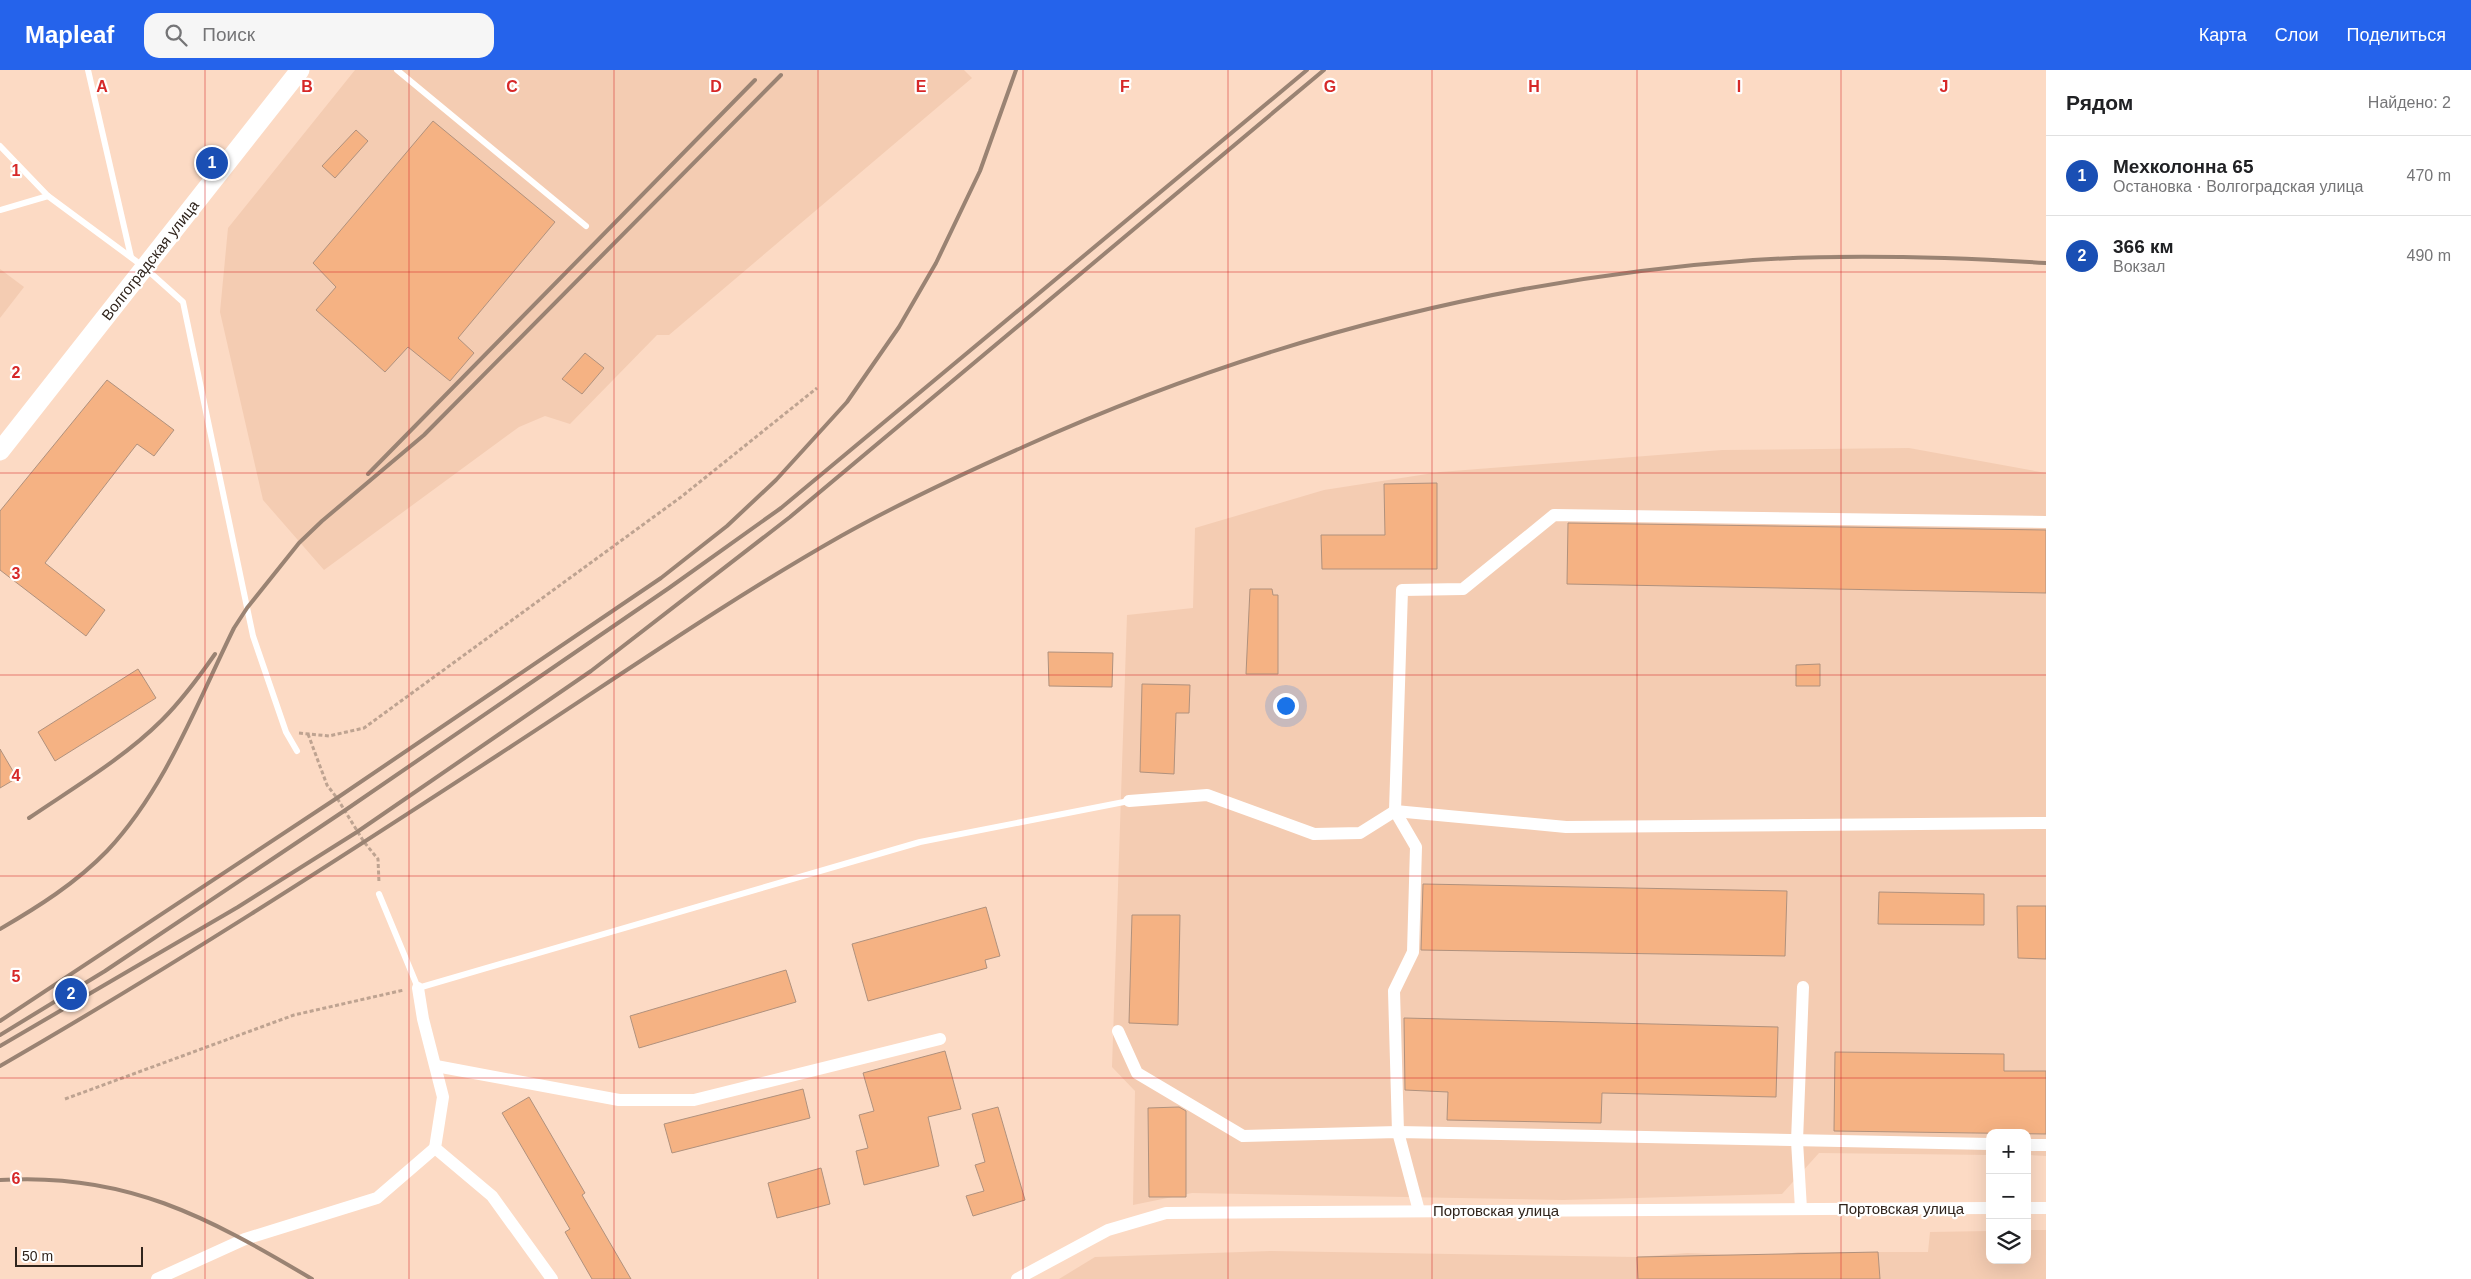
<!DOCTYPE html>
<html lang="ru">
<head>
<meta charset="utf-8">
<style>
  :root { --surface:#fff; --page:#f6f6f6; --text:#202124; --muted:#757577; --line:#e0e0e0; --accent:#2563eb }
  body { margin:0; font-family:Helvetica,sans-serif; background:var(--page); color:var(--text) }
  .controls { position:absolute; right:15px; bottom:15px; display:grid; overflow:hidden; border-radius:10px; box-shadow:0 5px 20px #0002 }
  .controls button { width:45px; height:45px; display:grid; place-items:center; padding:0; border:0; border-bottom:1px solid var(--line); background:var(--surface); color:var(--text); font:25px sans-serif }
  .scale { position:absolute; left:15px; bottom:12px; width:128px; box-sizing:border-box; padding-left:5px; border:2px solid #30241c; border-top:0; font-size:14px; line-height:18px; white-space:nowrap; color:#30241c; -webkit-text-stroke:4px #fff; paint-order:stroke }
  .you { position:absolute; left:1285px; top:635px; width:18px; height:18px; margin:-12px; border:4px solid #fff; border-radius:50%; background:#1a73e8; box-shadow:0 0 0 8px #1a73e833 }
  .badge { display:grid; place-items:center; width:32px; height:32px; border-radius:50%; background:var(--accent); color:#fff; font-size:16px; font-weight:700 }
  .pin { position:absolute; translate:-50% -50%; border:2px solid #fff; box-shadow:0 1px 5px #0006 }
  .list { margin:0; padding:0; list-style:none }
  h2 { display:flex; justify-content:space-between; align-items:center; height:65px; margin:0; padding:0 20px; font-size:21px }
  h2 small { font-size:16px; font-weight:400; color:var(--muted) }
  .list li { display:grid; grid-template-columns:32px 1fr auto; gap:15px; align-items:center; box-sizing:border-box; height:80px; padding:0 20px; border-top:1px solid var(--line) }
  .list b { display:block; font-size:19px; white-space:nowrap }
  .list p { margin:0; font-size:16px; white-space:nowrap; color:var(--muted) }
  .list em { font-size:16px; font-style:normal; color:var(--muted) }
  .icon { flex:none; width:28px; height:28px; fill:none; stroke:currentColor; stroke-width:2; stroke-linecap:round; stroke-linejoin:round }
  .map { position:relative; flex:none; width:2046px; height:1209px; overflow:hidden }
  header { display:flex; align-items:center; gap:30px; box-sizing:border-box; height:70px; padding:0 25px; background:var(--accent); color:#fff }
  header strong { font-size:24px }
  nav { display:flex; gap:28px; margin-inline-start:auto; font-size:18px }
  .search { width:350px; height:45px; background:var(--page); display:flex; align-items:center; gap:12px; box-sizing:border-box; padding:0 18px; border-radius:15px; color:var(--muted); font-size:19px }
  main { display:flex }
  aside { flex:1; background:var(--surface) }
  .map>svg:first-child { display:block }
  .built { fill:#f4ccb2 }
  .building { fill:#f5b283; stroke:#b0917d }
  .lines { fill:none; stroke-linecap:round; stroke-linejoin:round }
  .path { stroke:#bea391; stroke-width:3; stroke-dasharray:4 2.5; stroke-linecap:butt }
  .service { stroke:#fff; stroke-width:6 }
  .minor { stroke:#fff; stroke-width:12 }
  .secondary { stroke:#fff; stroke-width:19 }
  .rail { stroke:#9a8373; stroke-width:4 }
  .grid { fill:none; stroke:#d62828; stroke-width:1; stroke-opacity:0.55 }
  .labels { text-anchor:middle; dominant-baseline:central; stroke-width:4.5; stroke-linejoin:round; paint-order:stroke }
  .street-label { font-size:15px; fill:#30241c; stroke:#fff }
  .grid-label { font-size:16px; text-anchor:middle; font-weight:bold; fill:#d62828; stroke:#fff; stroke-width:4.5; stroke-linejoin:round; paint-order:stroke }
</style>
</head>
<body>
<header>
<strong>Mapleaf</strong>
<div class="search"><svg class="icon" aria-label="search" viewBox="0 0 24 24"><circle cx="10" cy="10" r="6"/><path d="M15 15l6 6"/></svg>Поиск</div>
<nav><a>Карта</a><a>Слои</a><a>Поделиться</a></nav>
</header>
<main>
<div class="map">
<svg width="2046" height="1209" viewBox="0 0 2046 1209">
  <rect width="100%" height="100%" fill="#fcdac4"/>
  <g class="built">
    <polygon points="355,0 964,0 972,8 669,265 657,265 570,354 545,346 519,357 324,500 263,430 220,242 228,158"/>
    <polygon points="0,199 24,217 0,248"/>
    <polygon points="1909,378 2046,403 2046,1086 2027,1085 2027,1063 1990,1063 1990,1085 1819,1083 1782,1124 1563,1130 1192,1123 1133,1135 1135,1021 1112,997 1127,545 1193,538 1195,458 1324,420 1440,402 1722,380"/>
    <polygon points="2027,1160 2046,1160 2046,1209 1059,1209 1095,1187 1271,1181 1637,1187 1687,1183 1773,1186 1798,1182 1928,1182 1930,1162 1990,1161 1990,1190 2027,1190"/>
  </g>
  <g class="building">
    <polygon points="433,51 555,152 458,268 474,283 450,311 408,277 385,302 316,240 336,217 313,193"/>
    <polygon points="356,60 368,71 335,108 322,96"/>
    <polygon points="585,283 604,298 582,324 562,309"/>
    <polygon points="107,310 174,360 154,386 137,374 45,493 105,540 86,566 0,500 0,441"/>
    <polygon points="1437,413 1437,499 1322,499 1321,465 1385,465 1384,414"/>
    <polygon points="1568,453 2046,460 2046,523 1567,514"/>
    <polygon points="1250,519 1272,519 1273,525 1278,525 1278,604 1246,604"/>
    <polygon points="1048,582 1113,583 1112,617 1049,616"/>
    <polygon points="1820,594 1820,616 1796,616 1796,595"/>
    <polygon points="138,599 156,628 55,691 38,662"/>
    <polygon points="1142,614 1190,615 1189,643 1176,643 1174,704 1140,702"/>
    <polygon points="0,679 17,708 0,718"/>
    <polygon points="1423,814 1787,821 1785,886 1421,880"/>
    <polygon points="1879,822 1984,824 1984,855 1878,854"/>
    <polygon points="2017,836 2046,836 2046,889 2018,888"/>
    <polygon points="986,837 1000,886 985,890 987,898 868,931 852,874"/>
    <polygon points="1132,845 1180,845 1178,955 1129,953"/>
    <polygon points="786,900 796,932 639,978 630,946"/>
    <polygon points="1404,948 1778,957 1776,1027 1602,1023 1601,1053 1447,1050 1448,1022 1405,1020"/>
    <polygon points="945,981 961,1039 928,1047 939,1096 864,1115 856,1081 868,1078 859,1045 874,1041 863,1003"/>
    <polygon points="1835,982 2004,984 2004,1001 2046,1001 2046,1064 1834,1061"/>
    <polygon points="803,1019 810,1048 672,1083 664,1054"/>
    <polygon points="529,1027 585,1123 582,1125 631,1209 592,1209 565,1162 570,1159 502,1043"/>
    <polygon points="998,1037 1025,1130 973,1146 966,1126 984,1121 975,1095 985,1092 972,1044"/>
    <polygon points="1179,1037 1186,1041 1186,1127 1149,1127 1148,1038"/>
    <polygon points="821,1098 830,1134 777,1148 768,1113"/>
    <polygon points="1878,1182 1880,1209 1638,1209 1637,1187"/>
  </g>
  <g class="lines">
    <g class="path">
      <polyline points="299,663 329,666 364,658 681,427 817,318"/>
      <polyline points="308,664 327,715 337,728 364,772 378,789 379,813"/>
      <polyline points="65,1029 294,945 404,920"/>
    </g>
    <g class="service">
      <polyline points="88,0 131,187"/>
      <polyline points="397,0 586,156"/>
      <polyline points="0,76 48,126 144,197 183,232 253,566 286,662 297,681"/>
      <polyline points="0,140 48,126"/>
      <polyline points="379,824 418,918 920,772 1129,731"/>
    </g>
    <g class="minor">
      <polyline points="1129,731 1207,725 1314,764 1360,763 1395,741 1566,757 2046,753"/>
      <polyline points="418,918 423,949 443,1027 435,1078 492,1126 552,1209"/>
      <polyline points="1118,961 1137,1003 1243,1066 1398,1062 1990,1074"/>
      <polyline points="436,996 619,1030 694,1030 940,969"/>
      <polyline points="2027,1075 2046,1075"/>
      <polyline points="2027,1138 2046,1138"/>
      <polyline points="1801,1139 1797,1071 1803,917"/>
      <polyline points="1419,1141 1398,1062 1394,921 1413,882 1416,777 1395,741 1402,520 1463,519 1554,445 2046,452"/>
      <polyline points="157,1209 245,1169 377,1128 435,1078"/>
      <polyline points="1017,1209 1108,1160 1166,1143 1990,1138"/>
    </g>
    <polyline class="secondary" points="0,381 300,0"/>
    <g class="rail">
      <polyline points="368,404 755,10"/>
      <path d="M29 748C73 718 124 688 162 650 182 630 199 607 215 584"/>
      <path d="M0 859C38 837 76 813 107 781 166 718 196 635 234 558L247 538 299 473 322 451 424 365 781 5"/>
      <polyline points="0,951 337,728 661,508 727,456 776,410 847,332 899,257 936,193 980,101 1016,0"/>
      <polyline points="0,965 105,901 344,741 669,518 781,438 1307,0"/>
      <polyline points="0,976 238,837 357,762 591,601 790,447 1324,0"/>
      <path d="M0 996C170 898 334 792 498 685 612 611 723 533 841 466 900 433 962 404 1023 377 1255 272 1499 208 1753 190 1850 184 1948 187 2046 193"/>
      <path d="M0 1110C125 1102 208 1147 312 1209"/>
    </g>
  </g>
  <path class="grid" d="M205 0V1209M409 0V1209M614 0V1209M818 0V1209M1023 0V1209M1228 0V1209M1432 0V1209M1637 0V1209M1841 0V1209M0 202H2046M0 403H2046M0 605H2046M0 806H2046M0 1008H2046"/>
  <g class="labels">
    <g class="street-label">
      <text transform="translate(150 190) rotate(-52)">Волгоградская улица</text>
      <text x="1901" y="1138">Портовская улица</text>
      <text x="1496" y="1140">Портовская улица</text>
    </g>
  </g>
  <g class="grid-label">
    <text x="102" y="22">A</text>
    <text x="307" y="22">B</text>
    <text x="512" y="22">C</text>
    <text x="716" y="22">D</text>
    <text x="921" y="22">E</text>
    <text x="1125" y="22">F</text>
    <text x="1330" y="22">G</text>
    <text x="1534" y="22">H</text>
    <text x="1739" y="22">I</text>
    <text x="1944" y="22">J</text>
    <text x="16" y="106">1</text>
    <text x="16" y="308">2</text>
    <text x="16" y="509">3</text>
    <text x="16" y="711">4</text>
    <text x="16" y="912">5</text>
    <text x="16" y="1114">6</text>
  </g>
</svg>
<div class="controls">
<button>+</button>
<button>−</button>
<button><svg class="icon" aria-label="layers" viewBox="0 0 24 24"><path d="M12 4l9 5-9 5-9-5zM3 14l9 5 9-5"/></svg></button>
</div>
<div class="scale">50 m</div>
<div class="you"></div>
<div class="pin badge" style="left:212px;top:93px;background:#1a4fb4">1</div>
<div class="pin badge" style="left:71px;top:924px;background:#1a4fb4">2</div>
</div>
<aside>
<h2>Рядом<small>Найдено: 2</small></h2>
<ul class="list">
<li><span class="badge" style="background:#1a4fb4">1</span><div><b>Мехколонна 65</b><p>Остановка · Волгоградская улица</p></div><em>470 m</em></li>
<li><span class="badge" style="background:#1a4fb4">2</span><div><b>366 км</b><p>Вокзал</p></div><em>490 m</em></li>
</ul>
</aside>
</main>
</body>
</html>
